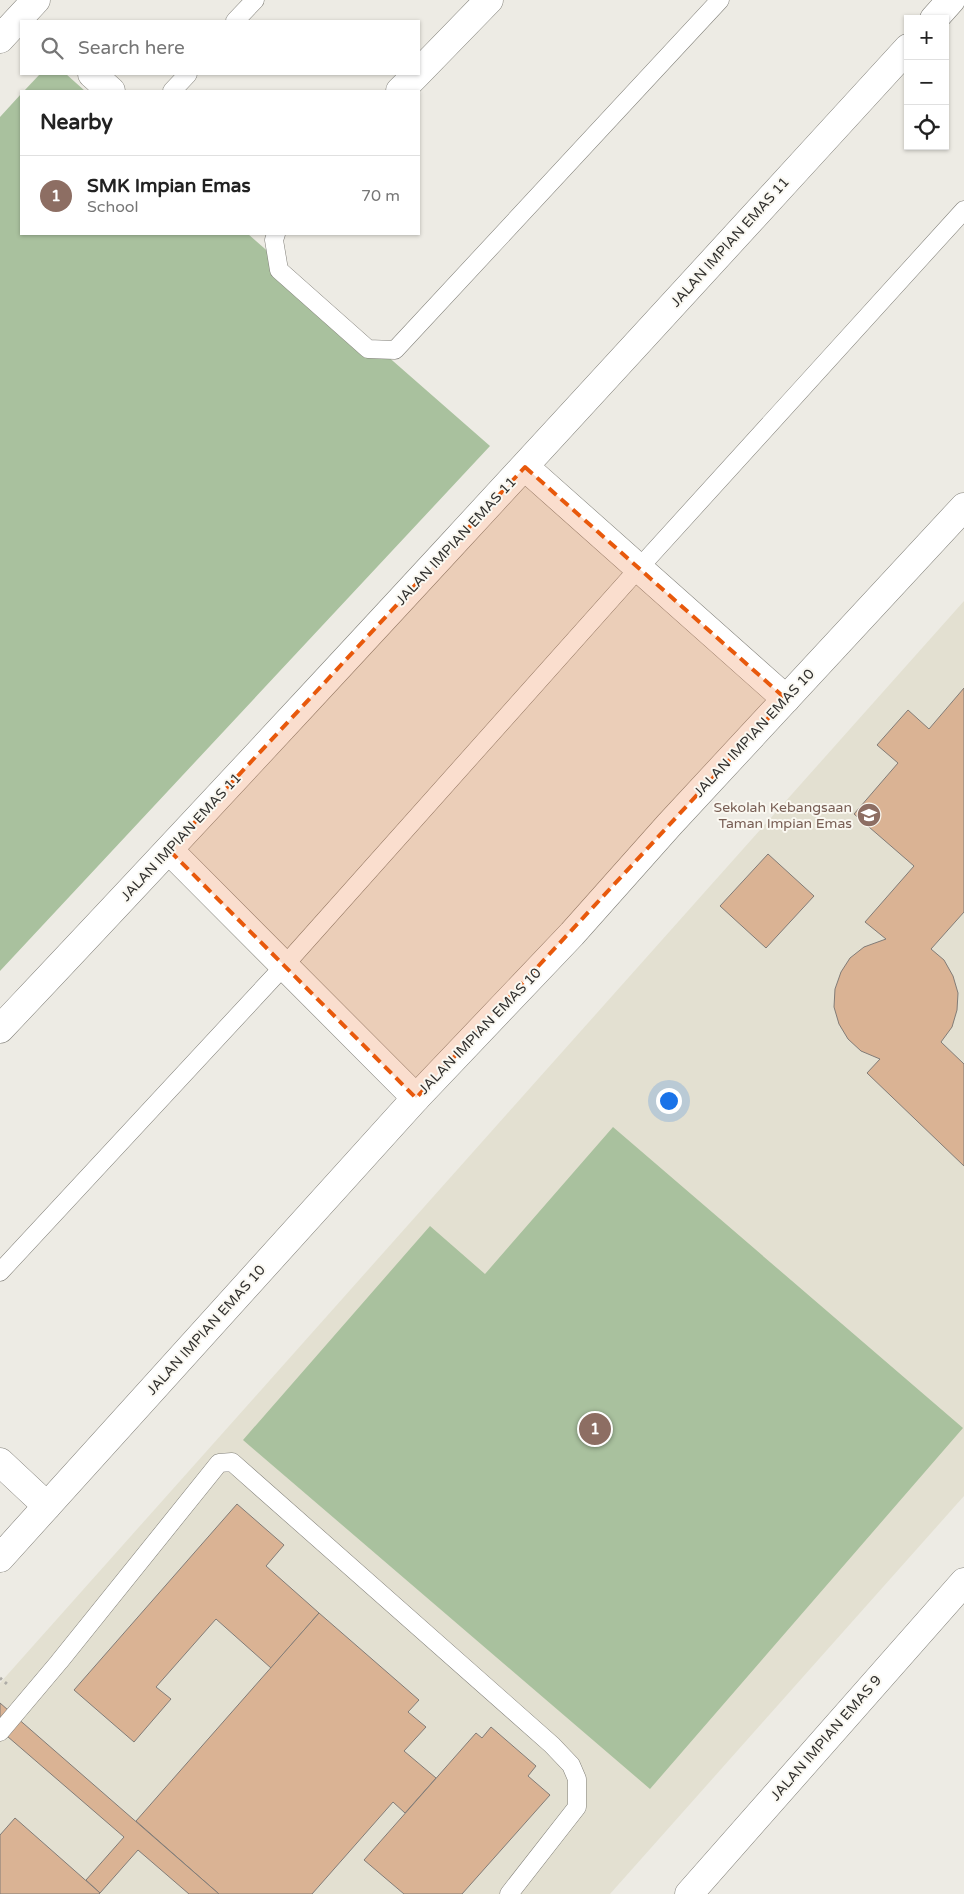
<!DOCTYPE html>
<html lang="en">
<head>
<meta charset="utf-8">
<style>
  :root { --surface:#fff; --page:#f6f6f6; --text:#222; --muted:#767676; --line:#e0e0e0; --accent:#1a73e8 }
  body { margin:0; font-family:"Varela Round",sans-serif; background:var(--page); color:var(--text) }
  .controls { position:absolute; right:15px; top:15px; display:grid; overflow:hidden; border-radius:0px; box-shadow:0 1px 4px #0004 }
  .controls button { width:45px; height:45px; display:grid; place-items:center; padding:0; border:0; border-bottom:1px solid var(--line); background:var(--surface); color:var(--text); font:25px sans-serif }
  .you { position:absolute; left:668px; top:1100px; width:18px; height:18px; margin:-12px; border:4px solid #fff; border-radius:50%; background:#1a73e8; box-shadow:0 0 0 8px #1a73e833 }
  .badge { display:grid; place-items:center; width:32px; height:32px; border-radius:50%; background:var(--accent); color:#fff; font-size:16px; font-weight:700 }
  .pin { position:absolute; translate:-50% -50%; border:2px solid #fff; box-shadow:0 1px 5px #0006 }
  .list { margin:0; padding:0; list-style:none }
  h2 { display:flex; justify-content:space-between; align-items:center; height:65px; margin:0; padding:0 20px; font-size:21px }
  h2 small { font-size:16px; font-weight:400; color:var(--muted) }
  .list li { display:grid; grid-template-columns:32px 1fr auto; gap:15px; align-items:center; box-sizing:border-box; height:80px; padding:0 20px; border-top:1px solid var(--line) }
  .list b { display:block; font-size:19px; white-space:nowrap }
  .list p { margin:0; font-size:16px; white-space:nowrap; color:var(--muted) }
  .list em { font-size:16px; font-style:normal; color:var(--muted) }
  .icon { flex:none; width:28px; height:28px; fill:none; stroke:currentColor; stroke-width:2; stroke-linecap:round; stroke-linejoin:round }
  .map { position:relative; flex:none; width:964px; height:1894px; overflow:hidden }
  .search { position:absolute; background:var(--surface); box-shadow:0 1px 4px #0004; left:20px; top:20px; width:400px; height:55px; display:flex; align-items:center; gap:12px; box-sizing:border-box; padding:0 18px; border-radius:0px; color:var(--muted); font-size:19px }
  .panel { position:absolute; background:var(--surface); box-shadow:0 1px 4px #0004; left:20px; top:90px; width:400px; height:145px; border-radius:0px }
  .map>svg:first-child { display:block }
  .built { fill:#e3e0d1 }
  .green { fill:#a9c19e }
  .building { fill:#dab394; stroke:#827c77 }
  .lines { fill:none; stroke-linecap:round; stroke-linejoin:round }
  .service-casing { stroke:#807f78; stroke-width:19 }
  .minor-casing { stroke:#807f78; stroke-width:29 }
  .tertiary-casing { stroke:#807f78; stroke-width:29 }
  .path { stroke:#aeaca7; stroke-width:3; stroke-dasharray:2.5 4; stroke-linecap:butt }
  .service { stroke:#fff; stroke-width:18 }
  .minor { stroke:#fff; stroke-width:28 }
  .tertiary { stroke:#fff; stroke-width:28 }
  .marked { fill:#e8590c; fill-opacity:0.2; stroke:#e8590c; stroke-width:4; stroke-dasharray:10 6; stroke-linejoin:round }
  .labels { text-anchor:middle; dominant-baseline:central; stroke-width:4; stroke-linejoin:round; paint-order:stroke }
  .street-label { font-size:14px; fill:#32312f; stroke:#faf8f1 }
  .education-label { font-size:14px; fill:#785e54; stroke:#faf8f1; text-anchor:end }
</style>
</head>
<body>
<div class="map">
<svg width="964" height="1894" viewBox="0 0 964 1894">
  <rect width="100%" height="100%" fill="#edebe4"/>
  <polygon class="built" points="964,601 964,1496 610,1894 0,1894 0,1683"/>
  <g class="green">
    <polygon points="40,74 66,74 85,91 24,91"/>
    <polygon points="21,94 21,234 248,234 490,446 0,971 0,117"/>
    <polygon points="613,1127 963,1428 650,1789 243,1440 430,1226 485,1274"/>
  </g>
  <g class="building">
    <polygon points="964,688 964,912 931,949 944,960 953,976 958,993 957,1010 952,1027 941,1042 964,1064 964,1166 867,1073 880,1059 861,1051 848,1039 839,1024 834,1007 835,989 841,972 850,958 864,947 886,939 865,922 914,866 854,814 898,763 877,745 908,710 929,729"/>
    <polygon points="768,854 814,896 766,948 720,906"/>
    <polygon points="237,1504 284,1545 266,1566 319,1613 271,1668 216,1619 156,1687 171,1699 134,1742 74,1690"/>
    <polygon points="319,1613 419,1700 408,1712 426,1727 404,1751 436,1778 405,1813 393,1802 312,1894 219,1894 136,1821"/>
    <polygon points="0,1703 219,1894 189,1894 138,1850 100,1893 86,1880 124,1837 0,1730"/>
    <polygon points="491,1727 536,1766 528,1776 550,1795 462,1894 404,1894 364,1860 476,1733 482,1738"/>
    <polygon points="15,1818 100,1893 99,1894 0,1894 0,1835"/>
  </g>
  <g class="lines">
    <g class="service-casing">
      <g id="service">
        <polyline points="235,21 255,0"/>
        <polyline points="172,91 188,74"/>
        <polyline points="276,234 274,240 279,270 368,349 395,350 720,0"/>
        <polyline points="0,1272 284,966 639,568 964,210"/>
        <polyline points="0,1732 59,1662 219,1463 232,1462 552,1745 571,1765 577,1779 577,1807 509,1894"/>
      </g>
    </g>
    <g class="minor-casing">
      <g id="minor">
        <polyline points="934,19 951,0"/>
        <polyline points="0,39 36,0"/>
        <polyline points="419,72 489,0"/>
        <polyline points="92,74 111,91"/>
        <polyline points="400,91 417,74"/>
        <polyline points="525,467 786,699"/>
        <polyline points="169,850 416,1098"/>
        <path d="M0 1029C306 705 607 377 908 48"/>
        <polyline points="0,1462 47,1506"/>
        <polyline points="0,1558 416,1098 572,934 669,825 964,507"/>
      </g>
    </g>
    <g class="tertiary-casing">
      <polyline id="tertiary" points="689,1894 964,1582"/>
    </g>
    <polyline class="path" points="0,1678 7,1684"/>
    <use href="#service" class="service"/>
    <use href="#minor" class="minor"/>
    <use href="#tertiary" class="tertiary"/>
  </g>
  <path class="marked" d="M525 467 786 699 416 1098 169 850Z"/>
  <defs>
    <g id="school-disc" transform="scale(1.25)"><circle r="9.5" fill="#8d6e63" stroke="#faf8f1"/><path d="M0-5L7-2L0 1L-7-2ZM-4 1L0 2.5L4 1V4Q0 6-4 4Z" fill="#fff"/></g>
  </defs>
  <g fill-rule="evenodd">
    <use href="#school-disc" x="869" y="815"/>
  </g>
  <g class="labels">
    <g class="street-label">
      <text transform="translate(730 242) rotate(-48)">JALAN IMPIAN EMAS 11</text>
      <text transform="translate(456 541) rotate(-47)">JALAN IMPIAN EMAS 11</text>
      <text transform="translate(754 733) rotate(-47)">JALAN IMPIAN EMAS 10</text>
      <text transform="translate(181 837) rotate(-47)">JALAN IMPIAN EMAS 11</text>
      <text transform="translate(480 1031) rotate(-46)">JALAN IMPIAN EMAS 10</text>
      <text transform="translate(206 1330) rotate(-48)">JALAN IMPIAN EMAS 10</text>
      <text transform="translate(826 1738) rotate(-49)">JALAN IMPIAN EMAS 9</text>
    </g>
    <g class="education-label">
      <text x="852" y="807">Sekolah Kebangsaan<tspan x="852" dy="16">Taman Impian Emas</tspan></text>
    </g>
  </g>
</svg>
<div class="controls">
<button>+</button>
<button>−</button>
<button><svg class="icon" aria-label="locate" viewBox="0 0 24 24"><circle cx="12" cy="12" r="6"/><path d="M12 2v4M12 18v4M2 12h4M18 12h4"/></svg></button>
</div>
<div class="you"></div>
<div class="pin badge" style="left:595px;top:1429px;background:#8d6e63">1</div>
<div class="search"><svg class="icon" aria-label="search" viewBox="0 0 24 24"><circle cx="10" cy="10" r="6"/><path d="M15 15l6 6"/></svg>Search here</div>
<section class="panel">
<h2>Nearby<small></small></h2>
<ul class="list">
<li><span class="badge" style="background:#8d6e63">1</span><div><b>SMK Impian Emas</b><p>School</p></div><em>70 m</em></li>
</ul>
</section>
</div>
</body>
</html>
